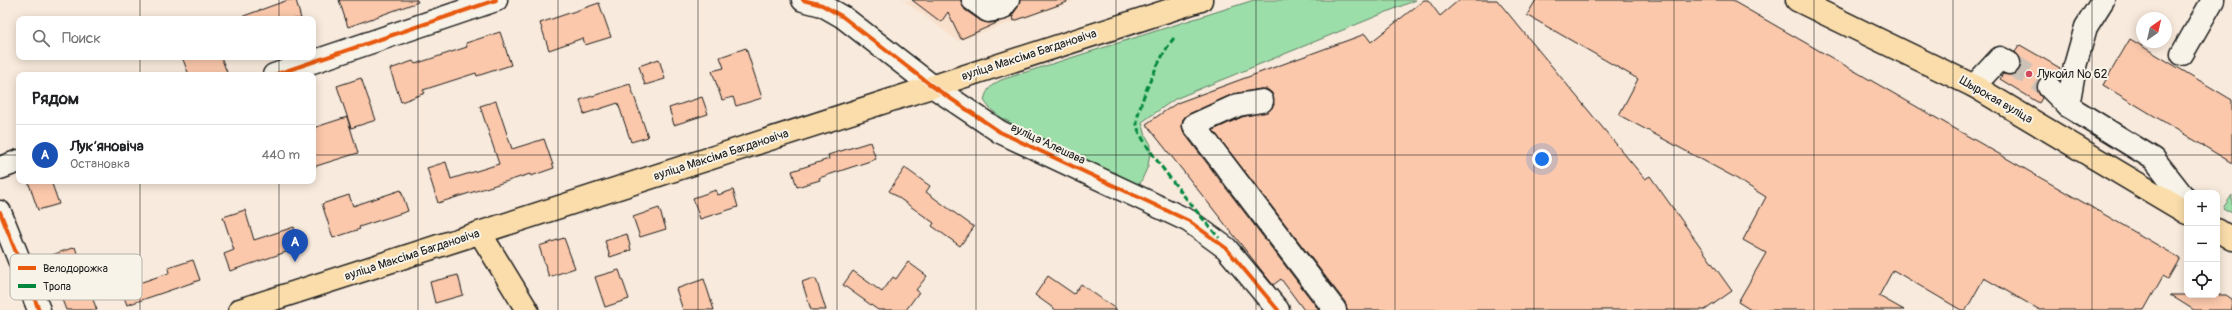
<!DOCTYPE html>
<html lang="ru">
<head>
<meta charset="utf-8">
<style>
  :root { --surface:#fff; --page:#f2f2f2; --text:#202124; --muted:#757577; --line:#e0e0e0; --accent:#d1495b }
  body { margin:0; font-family:Pangolin,sans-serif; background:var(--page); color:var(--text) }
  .controls { position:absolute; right:12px; bottom:12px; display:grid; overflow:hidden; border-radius:8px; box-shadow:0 2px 10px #0003 }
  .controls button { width:36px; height:36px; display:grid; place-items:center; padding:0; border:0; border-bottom:1px solid var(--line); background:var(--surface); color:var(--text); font:20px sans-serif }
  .compass { position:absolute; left:2136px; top:12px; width:36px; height:36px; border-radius:50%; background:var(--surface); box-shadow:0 2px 10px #0003; rotate:34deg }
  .you { position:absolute; left:1542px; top:159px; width:14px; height:14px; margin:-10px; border:3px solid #fff; border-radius:50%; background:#1a73e8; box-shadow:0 0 0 6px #1a73e833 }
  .badge { display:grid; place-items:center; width:26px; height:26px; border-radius:50%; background:var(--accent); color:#fff; font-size:13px; font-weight:700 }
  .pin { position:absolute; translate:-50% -33px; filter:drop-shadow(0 1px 2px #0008) }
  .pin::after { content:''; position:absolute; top:21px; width:14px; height:12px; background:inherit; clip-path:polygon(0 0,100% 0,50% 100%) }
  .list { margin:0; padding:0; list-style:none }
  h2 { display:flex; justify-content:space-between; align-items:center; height:52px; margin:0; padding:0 16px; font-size:17px }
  h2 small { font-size:13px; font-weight:400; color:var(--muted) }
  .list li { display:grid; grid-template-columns:26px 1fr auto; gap:12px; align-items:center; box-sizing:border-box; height:60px; padding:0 16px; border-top:1px solid var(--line) }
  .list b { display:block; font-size:15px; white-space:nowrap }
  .list p { margin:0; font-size:13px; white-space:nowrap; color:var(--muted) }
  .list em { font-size:13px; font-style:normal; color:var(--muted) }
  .icon { flex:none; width:22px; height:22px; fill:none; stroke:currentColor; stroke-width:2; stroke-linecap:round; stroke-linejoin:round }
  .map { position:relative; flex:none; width:2232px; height:310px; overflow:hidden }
  .search { position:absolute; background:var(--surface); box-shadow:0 2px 10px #0003; left:16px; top:16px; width:300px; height:44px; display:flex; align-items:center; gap:10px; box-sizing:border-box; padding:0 14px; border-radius:8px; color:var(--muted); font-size:15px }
  .panel { position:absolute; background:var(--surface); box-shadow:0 2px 10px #0003; left:16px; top:72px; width:300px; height:112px; border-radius:8px }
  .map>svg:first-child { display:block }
  .built { fill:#f9e0cd }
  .green { fill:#9cdea9; stroke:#5c7d62 }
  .building { fill:#fbc8ab; stroke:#1c1c1c }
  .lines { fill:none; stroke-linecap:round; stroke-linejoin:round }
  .minor-tunnel { stroke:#ccc1b6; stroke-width:22; stroke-dasharray:22 11; stroke-linecap:butt }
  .minor-casing { stroke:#1c1c1c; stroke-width:25 }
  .major-casing { stroke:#1c1c1c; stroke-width:25 }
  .minor { stroke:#f7f3e8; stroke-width:22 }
  .major { stroke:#faddab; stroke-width:22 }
  .quiet { stroke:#00873e; stroke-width:3; stroke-dasharray:6 3; stroke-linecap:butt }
  .cycleway-casing { stroke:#f7f3e8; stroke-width:6 }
  .cycleway { stroke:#e8590c; stroke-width:4 }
  .grid { fill:none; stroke:#1c1c1c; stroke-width:1; stroke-opacity:0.55 }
  .poi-dot { fill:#d1495b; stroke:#f7f3e8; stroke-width:1.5 }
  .labels { text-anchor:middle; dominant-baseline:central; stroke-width:4; stroke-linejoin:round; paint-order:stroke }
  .street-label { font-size:12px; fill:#1c1c1c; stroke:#f7f3e8 }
  .poi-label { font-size:12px; fill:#1c1c1c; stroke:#f7f3e8; text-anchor:start }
  .key { fill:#f7f3e8; stroke:#b5b2ab; stroke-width:1 }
  .key-label { font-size:11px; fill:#1c1c1c }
</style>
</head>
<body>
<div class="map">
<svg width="2232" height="310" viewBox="0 0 2232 310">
  <rect width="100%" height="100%" fill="#f8eadc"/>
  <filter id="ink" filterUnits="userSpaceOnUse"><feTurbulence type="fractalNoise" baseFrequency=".025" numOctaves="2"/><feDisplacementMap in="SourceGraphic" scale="8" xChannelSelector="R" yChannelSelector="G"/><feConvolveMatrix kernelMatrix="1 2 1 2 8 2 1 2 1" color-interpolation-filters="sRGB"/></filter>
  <g filter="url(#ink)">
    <polygon class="built" points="903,0 1077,0 958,41"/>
    <g class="green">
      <path d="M1254 0H1416L1175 99 1142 122 1146 136 1151 145 1148 166 1139 186 1016 126C1004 119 991 113 984 100 987 89 991 85 1001 80Z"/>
      <polygon points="2232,195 2232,213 2223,208"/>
    </g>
    <g class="building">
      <polygon points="288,0 296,0 301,19 241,19 241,17"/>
      <polygon points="339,0 417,0 418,2 348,27"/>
      <polygon points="912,0 961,0 965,10 981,21 990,23 999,22 961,39 948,12 941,22"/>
      <polygon points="1020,0 1066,0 1067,2 1014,21 1013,16 1011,17 1018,7"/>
      <polygon points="1424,0 1428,0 1440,16 1459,0 1497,0 1645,179 1650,176 1732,291 1705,310 1347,310 1345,302 1213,130 1242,117 1270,110 1274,105 1272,93 1267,89 1260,89 1233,94 1189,114 1183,119 1182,126 1184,133 1319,310 1304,310 1281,279 1273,285 1146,124 1177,103 1365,34 1371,42"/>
      <polygon points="1536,0 1731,0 2180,258 2168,279 2163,276 2144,310 2040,310 1984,278 1966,310 1961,310 1893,270 1879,296 1904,310 1751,310 1738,302 1766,253 1743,240 1766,197 1734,177 1619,115 1638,79 1527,15"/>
      <polygon points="599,3 611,37 585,45 583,38 549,50 540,23"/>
      <polygon points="500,32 511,65 477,76 476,73 423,90 425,93 401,102 390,69 413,61 415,64 467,47 466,43"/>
      <polygon points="2130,39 2232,100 2232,163 2103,85"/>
      <polygon points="2020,45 2060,68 2055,76 2046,75 2040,78 2037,84 2037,91 2042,98 2039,103 2000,79 2003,74 2010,75 2020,69 2021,62 2015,52"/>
      <polygon points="746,48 762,98 736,106 733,97 722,100 712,71 724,68 720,57"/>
      <polygon points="182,57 221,57 228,75 189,75"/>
      <polygon points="659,59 665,79 645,85 639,66"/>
      <polygon points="361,78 376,120 351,128 337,86"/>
      <polygon points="630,84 648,137 631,142 618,103 584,114 580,100"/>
      <polygon points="702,97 708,114 674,125 669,108"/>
      <polygon points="496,101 512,149 544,139 554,168 531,176 530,174 438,203 427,168 446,162 451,179 499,164 480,106"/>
      <polygon points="347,117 358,153 313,167 313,128"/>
      <polygon points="870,142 876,159 819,178 820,180 797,187 792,171 829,159 828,155"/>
      <polygon points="905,168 930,186 926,192 974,227 960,246 932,226 934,223 889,191"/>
      <polygon points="28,181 51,181 59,204 38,210"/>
      <polygon points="401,190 408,211 359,227 360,229 333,238 322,204 349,195 353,206"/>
      <polygon points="716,190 718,195 733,190 738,207 700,219 693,198"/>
      <polygon points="659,208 666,229 640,237 633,217"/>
      <polygon points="245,210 254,240 294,227 301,247 230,271 224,254 234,250 223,217"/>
      <polygon points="627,234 631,250 610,257 605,241"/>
      <polygon points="564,238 575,268 549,277 539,246"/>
      <polygon points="75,247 88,287 97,310 66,310 61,297 65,295 52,255"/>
      <polygon points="193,260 200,280 127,305 121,289 169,273 168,268"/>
      <polygon points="908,262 927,276 916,290 919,292 906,310 878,310 843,285 853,271 882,292 893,277 896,279"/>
      <polygon points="619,270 629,299 605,307 595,277"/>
      <polygon points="458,275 463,295 435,303 430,282"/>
      <polygon points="1048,276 1074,294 1081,284 1117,310 1056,310 1035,295"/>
      <polygon points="704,279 714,310 683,310 676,289"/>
      <polygon points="810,279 816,279 826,310 811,310 802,282"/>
      <polygon points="2170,295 2226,295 2232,299 2232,310 2194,310"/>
    </g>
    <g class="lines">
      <polyline class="minor-tunnel" points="2009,63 2049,87"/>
      <g class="minor-casing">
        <g id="minor">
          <polyline points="803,0 822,5 843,17 932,86 1000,132 1189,221 1226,248 1278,310"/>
          <polyline points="973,0 988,11 1001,9 1008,0"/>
          <polyline points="2182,54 2213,0"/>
          <polyline points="274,75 496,0"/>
          <polyline points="1974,86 2000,58 2009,63"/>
          <polyline points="2049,87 2068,106 2154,159 2187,201"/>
          <polyline points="1262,101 1238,105 1194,125 1335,310"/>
          <polyline points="2068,106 2075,66 2086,27 2103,0"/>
          <polyline points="0,168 19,161"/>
          <polyline points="0,212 39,310"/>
        </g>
      </g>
      <g class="major-casing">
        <g id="major">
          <polyline points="1797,0 1974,86 2187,213"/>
          <polyline points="2217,230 2232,239"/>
          <polyline points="480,233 527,310"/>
          <polyline points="240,310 1201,0"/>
        </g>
      </g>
      <use href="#minor" class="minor"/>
      <use href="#major" class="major"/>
      <path class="quiet" d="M1174 38C1162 52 1136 106 1137 125 1139 144 1203 219 1219 238"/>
      <g class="cycleway-casing">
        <g id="cycleway">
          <polyline points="803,0 822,5 843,17 932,86 1000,132 1189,221 1226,248 1278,310"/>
          <polyline points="274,75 496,0"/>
          <polyline points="0,212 39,310"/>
        </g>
      </g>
      <use href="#cycleway" class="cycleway"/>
    </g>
  </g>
  <path class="grid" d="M140 0V19M279 0V19M418 0V310M558 0V310M698 0V310M837 0V310M976 0V310M1116 0V310M1256 0V310M1395 0V310M1534 0V310M1674 0V310M1814 0V310M1953 0V310M2092 0V310M140 57V75M279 57V75M0 155H19M313 155H2232M140 181V310M279 181V310"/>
  <circle class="poi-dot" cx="2029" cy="74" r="4"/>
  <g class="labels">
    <g class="street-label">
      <text transform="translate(1029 55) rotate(-18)">вуліца Максіма Багдановіча</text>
      <text transform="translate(1996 100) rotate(30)">Шырокая вуліца</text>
      <text transform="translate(1048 144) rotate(25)">вуліца Алешава</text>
      <text transform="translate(721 155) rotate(-18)">вуліца Максіма Багдановіча</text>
      <text transform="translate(412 255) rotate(-18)">вуліца Максіма Багдановіча</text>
    </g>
    <g class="poi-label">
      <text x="2037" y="74">Лукойл № 62</text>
    </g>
  </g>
  <rect x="10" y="254" width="132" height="46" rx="6" class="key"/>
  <rect x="18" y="266" width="18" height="4" fill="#e8590c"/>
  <rect x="18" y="284" width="18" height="4" fill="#00873e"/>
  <g class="key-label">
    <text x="43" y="272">Велодорожка</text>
    <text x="43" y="290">Тропа</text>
  </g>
</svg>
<div class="controls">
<button>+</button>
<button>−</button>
<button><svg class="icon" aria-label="locate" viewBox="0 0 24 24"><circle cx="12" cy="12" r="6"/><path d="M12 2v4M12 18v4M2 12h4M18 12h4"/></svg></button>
</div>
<svg class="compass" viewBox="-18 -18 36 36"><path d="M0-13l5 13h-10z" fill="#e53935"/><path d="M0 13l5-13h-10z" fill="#757577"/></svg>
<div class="you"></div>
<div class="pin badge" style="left:295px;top:262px;background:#1a4fb4">A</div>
<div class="search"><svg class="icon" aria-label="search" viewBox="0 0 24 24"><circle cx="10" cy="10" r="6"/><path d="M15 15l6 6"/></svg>Поиск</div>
<section class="panel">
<h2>Рядом<small></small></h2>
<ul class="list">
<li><span class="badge" style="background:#1a4fb4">A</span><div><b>Лукʼяновіча</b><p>Остановка</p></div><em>440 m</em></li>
</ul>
</section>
</div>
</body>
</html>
